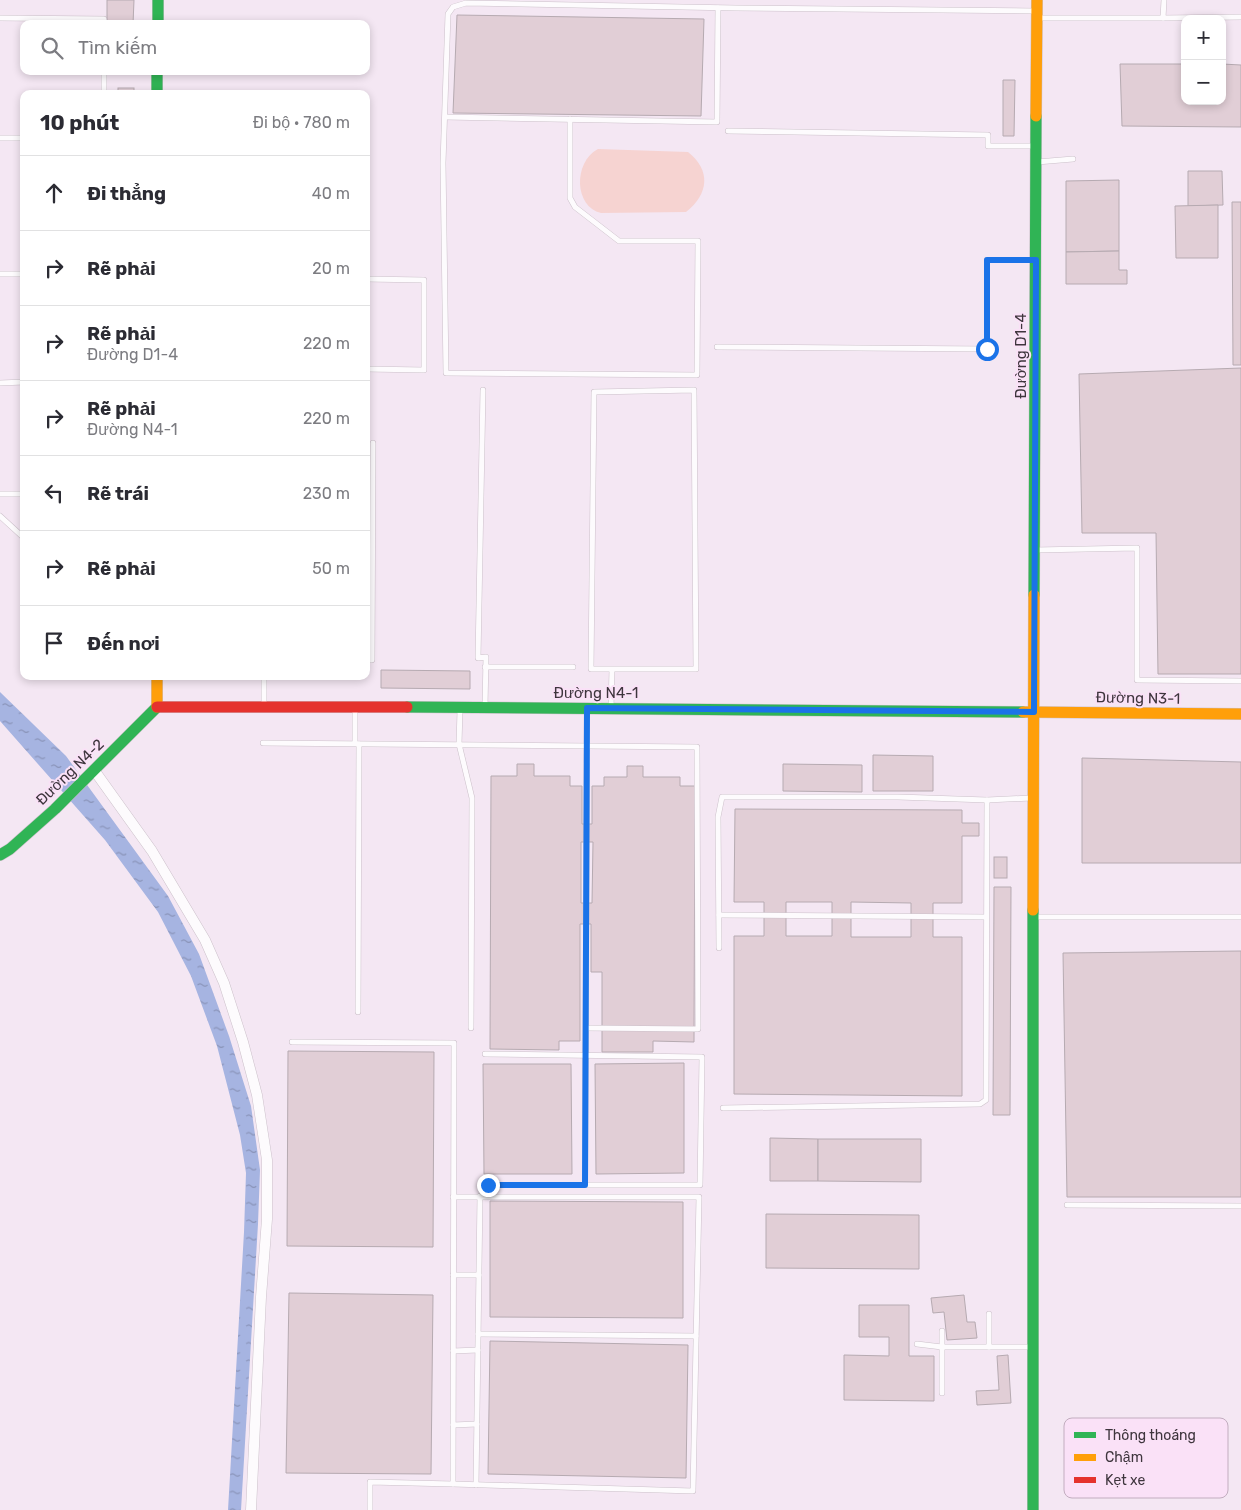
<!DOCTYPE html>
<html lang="vi">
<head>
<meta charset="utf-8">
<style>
  :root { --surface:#fff; --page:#f2f2f3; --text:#2b2b33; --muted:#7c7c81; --line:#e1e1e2 }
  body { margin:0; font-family:Rubik,sans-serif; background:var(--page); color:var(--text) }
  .controls { position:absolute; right:15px; top:15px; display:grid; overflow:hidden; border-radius:10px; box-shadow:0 2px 8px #0003 }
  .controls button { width:45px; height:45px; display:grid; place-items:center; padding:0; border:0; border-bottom:1px solid var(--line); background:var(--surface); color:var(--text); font:25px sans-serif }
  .stop { position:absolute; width:15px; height:15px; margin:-11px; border:4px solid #1a73e8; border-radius:50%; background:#fff }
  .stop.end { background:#1a73e8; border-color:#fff; box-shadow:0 1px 5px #0008 }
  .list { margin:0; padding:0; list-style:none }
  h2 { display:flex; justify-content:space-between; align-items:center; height:65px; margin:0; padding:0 20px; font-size:21px }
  h2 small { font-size:16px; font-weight:400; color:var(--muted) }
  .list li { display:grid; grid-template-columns:32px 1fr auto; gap:15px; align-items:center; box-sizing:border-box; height:75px; padding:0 20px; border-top:1px solid var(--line) }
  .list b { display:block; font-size:19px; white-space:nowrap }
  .list p { margin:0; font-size:16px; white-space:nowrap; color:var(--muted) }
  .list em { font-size:16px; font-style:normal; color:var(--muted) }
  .icon { flex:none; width:28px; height:28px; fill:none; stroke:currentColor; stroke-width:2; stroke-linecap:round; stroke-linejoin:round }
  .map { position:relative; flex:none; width:1241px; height:1510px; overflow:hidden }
  .search { position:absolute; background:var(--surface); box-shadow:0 2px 8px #0003; left:20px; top:20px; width:350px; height:55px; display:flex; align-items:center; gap:12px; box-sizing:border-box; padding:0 18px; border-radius:10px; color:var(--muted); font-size:19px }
  .panel { position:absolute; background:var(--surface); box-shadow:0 2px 8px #0003; left:20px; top:90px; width:350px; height:590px; border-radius:10px }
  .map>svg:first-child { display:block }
  .garden { fill:#f6d3d1 }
  .water { fill:url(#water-ripples) }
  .building { fill:#e1ced6; stroke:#b6aab1; fill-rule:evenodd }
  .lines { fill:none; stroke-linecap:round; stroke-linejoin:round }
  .lane-casing { stroke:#ccc1ca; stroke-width:6 }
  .street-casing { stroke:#ccc1ca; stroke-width:11 }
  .fast-casing { stroke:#ccc1ca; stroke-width:12 }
  .slow-casing { stroke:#ccc1ca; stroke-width:12 }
  .jam-casing { stroke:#ccc1ca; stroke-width:12 }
  .lane { stroke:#fdfbfd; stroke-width:5 }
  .street { stroke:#fdfbfd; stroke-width:10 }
  .fast { stroke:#30b455; stroke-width:11 }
  .slow { stroke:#ff9f0a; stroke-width:11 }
  .jam { stroke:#e5322d; stroke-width:11 }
  .route { stroke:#1a73e8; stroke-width:6 }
  .labels { text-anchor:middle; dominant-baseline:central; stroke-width:4; stroke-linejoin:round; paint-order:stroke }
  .street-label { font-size:15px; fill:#3e353d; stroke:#fae1f7 }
  .key { fill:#fae1f7; stroke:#c2adbf; stroke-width:1 }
  .key-label { font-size:14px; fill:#3e353d }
</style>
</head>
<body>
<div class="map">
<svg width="1241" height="1510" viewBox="0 0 1241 1510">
  <defs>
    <pattern id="water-ripples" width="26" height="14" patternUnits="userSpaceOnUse" patternTransform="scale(1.25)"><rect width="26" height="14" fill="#a6b4e1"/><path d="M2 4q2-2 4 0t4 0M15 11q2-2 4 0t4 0" fill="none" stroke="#8993b8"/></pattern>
  </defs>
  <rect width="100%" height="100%" fill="#f4e7f3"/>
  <path class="garden" d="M598 149 688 152C711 170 709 194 686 212L601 213C574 207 573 162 598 149Z"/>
  <polygon class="water" points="0,692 66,756 168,896 199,954 229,1036 251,1106 260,1170 258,1224 241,1510 228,1510 244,1232 246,1173 240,1135 217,1046 191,976 158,912 105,840 0,721"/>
  <g class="building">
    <polygon points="107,0 134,0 133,24 107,24"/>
    <polygon points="457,15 704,19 701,116 453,113"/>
    <polygon points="1120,64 1185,64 1185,101 1222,101 1222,64 1241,65 1241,127 1122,126"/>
    <polygon points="1003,80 1015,80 1014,136 1003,136"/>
    <rect x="118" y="88" width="16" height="6"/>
    <polygon points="1188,171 1222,171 1223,205 1188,206"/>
    <polygon points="1119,180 1119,251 1066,252 1066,181"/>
    <polygon points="1232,202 1241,202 1241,365 1233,365"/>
    <polygon points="1218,205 1218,258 1176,258 1175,206"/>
    <polygon points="1119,251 1119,270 1127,270 1127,284 1066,284 1066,252"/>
    <polygon points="1241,368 1241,674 1158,674 1156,533 1082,533 1079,374"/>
    <polygon points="381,670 470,671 470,689 381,688"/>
    <polygon points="873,755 933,756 933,791 873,791"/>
    <polygon points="1082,758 1241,762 1241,863 1082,863"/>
    <path d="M517 764H534V776H570V786H582V824H592V786H604V777H627V766H643V777H680V786H695L694 1042 653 1041V1052H602V972H591V924H580V1041H559V1050L490 1049 491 776H517ZM581 842H593L592 903H581Z"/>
    <polygon points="783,764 862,765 862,792 783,791"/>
    <path d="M735 809 962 810V823H979V836H962V903H933V937H962V1096L734 1094V936H764V902H734ZM786 902H832V936H786ZM851 902 911 903V937H851Z"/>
    <rect x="994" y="857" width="13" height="21"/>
    <polygon points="994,887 1011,887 1010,1115 993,1115"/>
    <polygon points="1241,951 1241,1197 1067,1197 1063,953"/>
    <polygon points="288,1051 434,1052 433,1247 287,1246"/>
    <polygon points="684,1063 684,1173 596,1174 595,1064"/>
    <polygon points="483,1064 571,1064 572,1174 484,1174"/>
    <polygon points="770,1138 818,1139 818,1181 770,1181"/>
    <polygon points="818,1139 921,1139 921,1182 818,1181"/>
    <polygon points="490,1201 683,1202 683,1318 490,1317"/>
    <polygon points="766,1214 919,1215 919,1269 766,1268"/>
    <polygon points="289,1293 433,1295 431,1474 286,1473"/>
    <polygon points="964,1295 967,1322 975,1322 977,1338 947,1340 944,1312 933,1313 931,1298"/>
    <polygon points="859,1305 909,1305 909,1356 934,1356 934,1401 844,1400 844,1355 889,1356 889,1337 859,1337"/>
    <polygon points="490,1341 688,1345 686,1478 488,1474"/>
    <polygon points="1008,1355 1011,1403 977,1405 976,1391 999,1390 997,1356"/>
  </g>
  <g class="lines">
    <g class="lane-casing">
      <g id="lane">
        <polyline points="1164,0 1163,18 1241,17"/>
        <polyline points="0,18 104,19 104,24"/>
        <polyline points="1039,18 1163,18"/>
        <polyline points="104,94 104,71"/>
        <polyline points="445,117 717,122 718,8"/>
        <polyline points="570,119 570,198 575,207 619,241 698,241 697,375 446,373 443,163 448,14 453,7 466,3 736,8 1034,11"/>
        <polyline points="728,131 988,135 988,146 1034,146"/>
        <polyline points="0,138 24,138"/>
        <polyline points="1037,162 1073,159"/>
        <polyline points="0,274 24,274"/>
        <polyline points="366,279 424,280 424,370 366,369"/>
        <polyline points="717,347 987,349 987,260 1033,260"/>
        <polyline points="0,383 24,382"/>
        <polyline points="483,390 478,658 486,657 485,707"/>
        <polyline points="0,494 24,494"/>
        <polyline points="0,516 24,538"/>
        <polyline points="1035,550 1137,548 1137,680 1241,681"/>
        <polyline points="366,660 372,660 373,443"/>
        <polyline points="485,667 573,667"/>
        <polyline points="264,703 264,676"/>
        <polyline points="611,708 612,669 696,669 694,390 594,392 591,669 612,669"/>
        <polyline points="355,709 355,743"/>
        <polyline points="460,710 459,744 472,798 471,1028"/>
        <polyline points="263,743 697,747 698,1029 586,1028"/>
        <polyline points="719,915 986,917"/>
        <polyline points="1034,917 1241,917"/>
        <polyline points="719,948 718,817 722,797 898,797 987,800 1031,798"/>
        <polyline points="358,1012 359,744"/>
        <polyline points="292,1042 454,1043 453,1484 370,1482 370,1510"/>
        <polyline points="485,1054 702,1057 700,1185 488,1185"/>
        <polyline points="723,1108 980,1104 986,1100 987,800"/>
        <polyline points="585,1185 587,710"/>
        <polyline points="1067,1205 1241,1206"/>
        <polyline points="453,1275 479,1275"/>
        <polyline points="478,1334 696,1336"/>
        <polyline points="917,1344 942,1347 1030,1347"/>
        <polyline points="989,1347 989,1314"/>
        <polyline points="453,1351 478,1350"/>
        <polyline points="942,1393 942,1331"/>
        <polyline points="453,1425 477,1424"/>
        <polyline points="453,1484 693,1491 699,1197 453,1197"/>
        <polyline points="476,1485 480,1196"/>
      </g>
    </g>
    <g class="street-casing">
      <polyline id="street" points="94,770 152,851 205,940 224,983 243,1042 257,1095 267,1160 267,1219 261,1297 251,1510"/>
    </g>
    <g class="fast-casing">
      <g id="fast">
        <polyline points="158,0 158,24"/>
        <polyline points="157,71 157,94"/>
        <polyline points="1034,595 1036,116"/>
        <polyline points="407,707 1023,712"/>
        <polyline points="0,855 10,849 55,809 157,707"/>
        <polyline points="1033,1510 1033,910"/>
      </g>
    </g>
    <g class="slow-casing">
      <g id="slow">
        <polyline points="1036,116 1037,0"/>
        <polyline points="157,676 157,707"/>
        <polyline points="1023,712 1241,714"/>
        <polyline points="1033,910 1034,595"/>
      </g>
    </g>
    <g class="jam-casing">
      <polyline id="jam" points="157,707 407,707"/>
    </g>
    <use href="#lane" class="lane"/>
    <use href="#street" class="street"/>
    <use href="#fast" class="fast"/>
    <use href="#slow" class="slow"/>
    <use href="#jam" class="jam"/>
  </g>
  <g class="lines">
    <polyline class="route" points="488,1185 585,1185 587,708 1034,712 1036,260 987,260 987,349"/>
  </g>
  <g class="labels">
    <g class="street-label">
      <text transform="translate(1021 356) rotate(-90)">Đường D1-4</text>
      <text x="596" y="693">Đường N4-1</text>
      <text transform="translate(1138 698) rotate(1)">Đường N3-1</text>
      <text transform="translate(70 772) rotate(-44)">Đường N4-2</text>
    </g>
  </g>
  <rect x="1064" y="1418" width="164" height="80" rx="8" class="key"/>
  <rect x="1074" y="1432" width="22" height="6" fill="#30b455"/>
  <rect x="1074" y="1454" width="22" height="7" fill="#ff9f0a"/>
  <rect x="1074" y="1477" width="22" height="6" fill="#e5322d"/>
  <g class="key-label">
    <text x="1105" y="1440">Thông thoáng</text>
    <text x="1105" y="1462">Chậm</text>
    <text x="1105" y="1485">Kẹt xe</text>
  </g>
</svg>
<div class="controls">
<button>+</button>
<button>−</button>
</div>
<div class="stop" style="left:987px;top:349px"></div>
<div class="stop end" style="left:488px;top:1185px"></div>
<div class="search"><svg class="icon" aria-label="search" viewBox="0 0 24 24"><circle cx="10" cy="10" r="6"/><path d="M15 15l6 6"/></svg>Tìm kiếm</div>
<section class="panel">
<h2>10 phút<small>Đi bộ · 780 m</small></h2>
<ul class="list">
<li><svg class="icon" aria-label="ahead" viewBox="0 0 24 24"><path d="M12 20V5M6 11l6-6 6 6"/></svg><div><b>Đi thẳng</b></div><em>40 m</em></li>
<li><svg class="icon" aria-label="right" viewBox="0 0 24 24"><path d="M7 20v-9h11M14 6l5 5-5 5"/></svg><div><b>Rẽ phải</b></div><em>20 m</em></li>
<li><svg class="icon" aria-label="right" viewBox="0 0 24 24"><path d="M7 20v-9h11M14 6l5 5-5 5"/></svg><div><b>Rẽ phải</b><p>Đường D1-4</p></div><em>220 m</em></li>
<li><svg class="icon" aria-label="right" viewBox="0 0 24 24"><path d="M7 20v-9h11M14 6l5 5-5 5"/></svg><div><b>Rẽ phải</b><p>Đường N4-1</p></div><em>220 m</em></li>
<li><svg class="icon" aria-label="left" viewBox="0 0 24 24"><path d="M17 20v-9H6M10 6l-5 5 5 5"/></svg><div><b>Rẽ trái</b></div><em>230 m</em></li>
<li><svg class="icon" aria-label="right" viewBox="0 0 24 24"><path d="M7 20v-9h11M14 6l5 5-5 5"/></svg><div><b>Rẽ phải</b></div><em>50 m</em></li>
<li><svg class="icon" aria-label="arrive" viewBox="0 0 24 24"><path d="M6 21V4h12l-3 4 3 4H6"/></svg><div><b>Đến nơi</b></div></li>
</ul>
</section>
</div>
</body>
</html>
